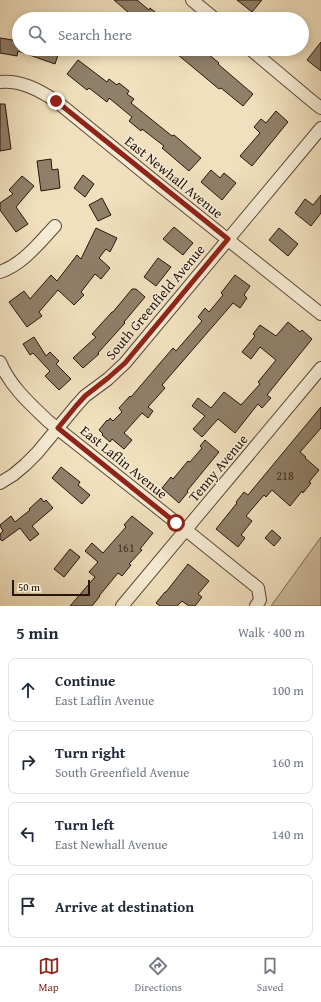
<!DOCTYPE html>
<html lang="en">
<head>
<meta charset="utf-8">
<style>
  :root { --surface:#fff; --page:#f2f2f3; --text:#1f2937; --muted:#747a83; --line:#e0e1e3; --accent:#8f2418 }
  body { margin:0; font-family:"Gentium Book Plus",serif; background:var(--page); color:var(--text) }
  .scale { position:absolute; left:12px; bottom:10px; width:78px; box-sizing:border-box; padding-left:4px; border:2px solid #27160d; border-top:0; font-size:11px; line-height:14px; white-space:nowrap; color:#27160d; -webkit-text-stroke:3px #f6ebd4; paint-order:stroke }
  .stop { position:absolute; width:12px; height:12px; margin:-9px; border:3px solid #8f2418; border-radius:50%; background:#fff }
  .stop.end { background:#8f2418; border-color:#fff; box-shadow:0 1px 4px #0008 }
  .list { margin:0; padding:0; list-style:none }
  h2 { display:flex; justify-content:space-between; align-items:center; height:52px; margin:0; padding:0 16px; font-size:17px }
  h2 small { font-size:13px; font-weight:400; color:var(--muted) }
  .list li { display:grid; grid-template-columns:26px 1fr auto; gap:12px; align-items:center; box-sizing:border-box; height:64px; margin:0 8px 8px; padding:0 8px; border:1px solid var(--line); border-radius:8px }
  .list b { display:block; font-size:15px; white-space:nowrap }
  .list p { margin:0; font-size:13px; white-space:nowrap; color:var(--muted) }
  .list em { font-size:13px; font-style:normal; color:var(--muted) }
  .icon { flex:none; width:22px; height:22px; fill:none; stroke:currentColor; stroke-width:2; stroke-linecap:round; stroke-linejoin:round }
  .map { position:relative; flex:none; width:321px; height:606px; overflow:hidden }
  .search { position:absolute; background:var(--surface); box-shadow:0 2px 10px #0003; left:12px; right:12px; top:12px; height:44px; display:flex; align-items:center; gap:10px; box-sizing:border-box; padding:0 14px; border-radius:22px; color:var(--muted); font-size:15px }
  .sheet { height:340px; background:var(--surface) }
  nav { display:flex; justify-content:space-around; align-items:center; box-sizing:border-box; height:56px; border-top:1px solid var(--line); background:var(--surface); font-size:11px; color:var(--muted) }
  nav a { display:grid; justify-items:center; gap:2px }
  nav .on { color:var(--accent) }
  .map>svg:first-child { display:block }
  .green { fill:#cfbe9f; stroke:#7b6a56 }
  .building { fill:#907f69; stroke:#27160d }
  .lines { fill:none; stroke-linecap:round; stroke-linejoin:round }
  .minor-casing { stroke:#5a4839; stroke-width:14 }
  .minor { stroke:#f6ebd4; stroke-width:12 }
  .route { stroke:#8f2418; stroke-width:5 }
  .labels { text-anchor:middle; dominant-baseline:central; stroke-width:3; stroke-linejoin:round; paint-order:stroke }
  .number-label { font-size:12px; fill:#413024 }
  .street-label { font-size:14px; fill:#27160d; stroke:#f6ebd4 }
</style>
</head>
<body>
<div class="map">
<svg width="321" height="606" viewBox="0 0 321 606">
  <rect width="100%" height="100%" fill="#f1e0bd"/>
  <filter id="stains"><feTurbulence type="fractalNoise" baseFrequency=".005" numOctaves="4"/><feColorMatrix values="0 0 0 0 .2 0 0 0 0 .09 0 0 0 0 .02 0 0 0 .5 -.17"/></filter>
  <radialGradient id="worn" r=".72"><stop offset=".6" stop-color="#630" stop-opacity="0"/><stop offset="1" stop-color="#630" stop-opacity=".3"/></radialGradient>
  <polygon class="green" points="321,537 321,606 271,606"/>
  <g class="building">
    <polygon points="114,0 137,0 149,10 150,8 164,19 136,19"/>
    <polygon points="237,0 262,0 252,12"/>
    <polygon points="0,38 19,41 18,49 60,49 55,64 18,51 17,56 0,53"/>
    <polygon points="321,42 321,71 307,60"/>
    <polygon points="171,49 202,49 219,63 218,64 253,94 243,106 221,88 219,89"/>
    <polygon points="78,60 107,82 109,79 117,85 119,83 129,91 127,94 134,99 131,103 172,136 174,135 201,158 189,171 162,148 164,146 142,129 141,131 129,121 132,117 109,98 107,102 89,88 87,90 67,74"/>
    <polygon points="0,104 5,104 11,149 0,151"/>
    <polygon points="276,111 288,122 252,166 240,156 260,133 254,127 261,119 266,123"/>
    <polygon points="51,159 52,170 58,169 60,188 41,191 37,161"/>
    <polygon points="211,170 220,178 224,173 236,183 222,200 201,182"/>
    <polygon points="83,175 94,184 85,197 74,188"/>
    <polygon points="22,176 34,186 16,207 28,224 16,232 0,210 0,203 13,194 9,190"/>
    <polygon points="321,195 321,213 311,226 295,213 305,199 313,205"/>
    <polygon points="102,198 111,215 98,221 89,205"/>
    <polygon points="174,227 193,243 183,255 163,239"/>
    <polygon points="96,228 117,238 110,252 106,249 99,258 110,268 101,279 95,274 81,292 84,295 74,305 58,290 39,312 42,316 27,327 9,302 24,291 30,299 51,275 57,281 77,255 81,259"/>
    <polygon points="279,228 298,244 288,256 269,240"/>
    <polygon points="158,258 171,267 156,286 144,277"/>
    <polygon points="235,275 250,286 244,295 247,298 240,308 233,303 162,385 165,388 148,407 153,411 148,418 142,413 124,433 132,440 124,449 112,439 110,442 102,435 103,434 99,430 107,420 108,421 110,418 113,421 122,412 119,408 130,396 131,397 173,348 176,351 202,321 198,317 205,308 209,312 223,295 221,293"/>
    <polygon points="132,289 136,289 145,297 124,322 125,323 98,353 99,354 83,368 73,358 96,337 92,334 112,312 113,312"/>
    <polygon points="288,322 300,332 302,330 312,339 267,395 271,398 262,408 258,404 235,433 218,419 202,437 193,429 205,416 192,406 198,398 211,408 224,392 241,405 260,384 258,382 276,360 260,347 251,359 242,352 255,336 253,334 260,325 276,336"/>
    <polygon points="34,337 46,356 50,352 59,361 56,364 71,379 59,390 45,376 50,371 33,353 30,355 23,344"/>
    <polygon points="321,407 321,428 300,452 306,457 305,458 319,470 309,482 311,483 303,493 302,491 290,506 272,490 266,497 264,495 246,516 252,521 241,535 245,538 238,547 216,529 237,503 236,502 244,492 248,495"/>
    <polygon points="205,440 219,452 187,491 188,492 179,503 162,488 171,477 173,479 188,461 190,462 202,448 200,446"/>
    <polygon points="61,467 80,482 78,485 90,495 82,504 52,478"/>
    <polygon points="41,498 44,502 46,500 53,508 32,526 39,534 30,541 20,528 2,541 0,539 0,534 3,531 0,526 0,525 11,516 15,522 30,510 29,509"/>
    <polygon points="132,516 153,533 140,549 142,550 129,564 131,565 122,576 118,573 99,596 100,596 92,606 70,606 95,577 89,572 98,562 85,551 92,543 103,553 126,527 124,525"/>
    <polygon points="272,530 281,538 274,546 265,538"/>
    <polygon points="70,549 80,557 64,577 54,569"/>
    <polygon points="188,564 209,581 198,594 202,597 195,606 189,606 182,601 177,606 160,606 156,603 165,592 166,592"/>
  </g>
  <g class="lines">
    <g class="minor-casing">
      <g id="minor">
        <polyline points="192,0 215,19"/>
        <polyline points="250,49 312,101 321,108"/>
        <path d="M0 82C21 80 39 90 56 101L153 180 321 314"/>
        <path d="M0 272C23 264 39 243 55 226"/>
        <path d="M0 362C10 386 29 403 48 421L173 520 186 530 258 588 260 600 256 606"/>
        <polyline points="0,483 13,475 25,465 37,453 76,406 85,396 108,379 125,363 321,128"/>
        <polyline points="122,606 321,368"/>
      </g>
    </g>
    <use href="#minor" class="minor"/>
  </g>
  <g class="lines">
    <polyline class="route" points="56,101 228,239 125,363 108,378 85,396 76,406 58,428 176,523"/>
  </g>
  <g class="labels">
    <g class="number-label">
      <text x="285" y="475">218</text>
      <text x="126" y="547">161</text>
    </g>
    <g class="street-label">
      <text transform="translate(174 177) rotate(39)">East Newhall Avenue</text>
      <text transform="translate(155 302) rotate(-50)">South Greenfield Avenue</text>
      <text transform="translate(124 462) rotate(39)">East Laflin Avenue</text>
      <text transform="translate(218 468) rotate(-50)">Tenny Avenue</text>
    </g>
  </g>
  <rect width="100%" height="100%" filter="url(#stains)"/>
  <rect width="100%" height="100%" fill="url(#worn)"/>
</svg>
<div class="scale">50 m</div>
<div class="stop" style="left:176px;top:523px"></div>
<div class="stop end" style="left:56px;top:101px"></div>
<div class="search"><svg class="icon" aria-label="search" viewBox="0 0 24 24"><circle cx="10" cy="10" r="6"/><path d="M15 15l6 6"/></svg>Search here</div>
</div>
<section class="sheet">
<h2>5 min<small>Walk · 400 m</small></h2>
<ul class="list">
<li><svg class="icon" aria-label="ahead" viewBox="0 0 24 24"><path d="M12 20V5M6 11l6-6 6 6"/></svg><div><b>Continue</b><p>East Laflin Avenue</p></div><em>100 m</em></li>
<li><svg class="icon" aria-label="right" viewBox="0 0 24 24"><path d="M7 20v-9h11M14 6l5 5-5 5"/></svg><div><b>Turn right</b><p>South Greenfield Avenue</p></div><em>160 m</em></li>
<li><svg class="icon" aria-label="left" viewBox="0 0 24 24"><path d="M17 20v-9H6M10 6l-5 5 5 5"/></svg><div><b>Turn left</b><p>East Newhall Avenue</p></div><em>140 m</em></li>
<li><svg class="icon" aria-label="arrive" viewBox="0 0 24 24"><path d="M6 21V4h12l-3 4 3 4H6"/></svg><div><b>Arrive at destination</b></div></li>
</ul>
</section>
<nav>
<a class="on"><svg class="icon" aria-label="map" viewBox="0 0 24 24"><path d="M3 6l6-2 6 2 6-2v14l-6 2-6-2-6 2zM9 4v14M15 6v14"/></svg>Map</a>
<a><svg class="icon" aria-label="directions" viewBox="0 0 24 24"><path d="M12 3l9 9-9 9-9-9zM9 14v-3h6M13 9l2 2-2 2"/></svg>Directions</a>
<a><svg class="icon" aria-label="saved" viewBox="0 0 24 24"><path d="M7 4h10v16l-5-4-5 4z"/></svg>Saved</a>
</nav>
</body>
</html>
